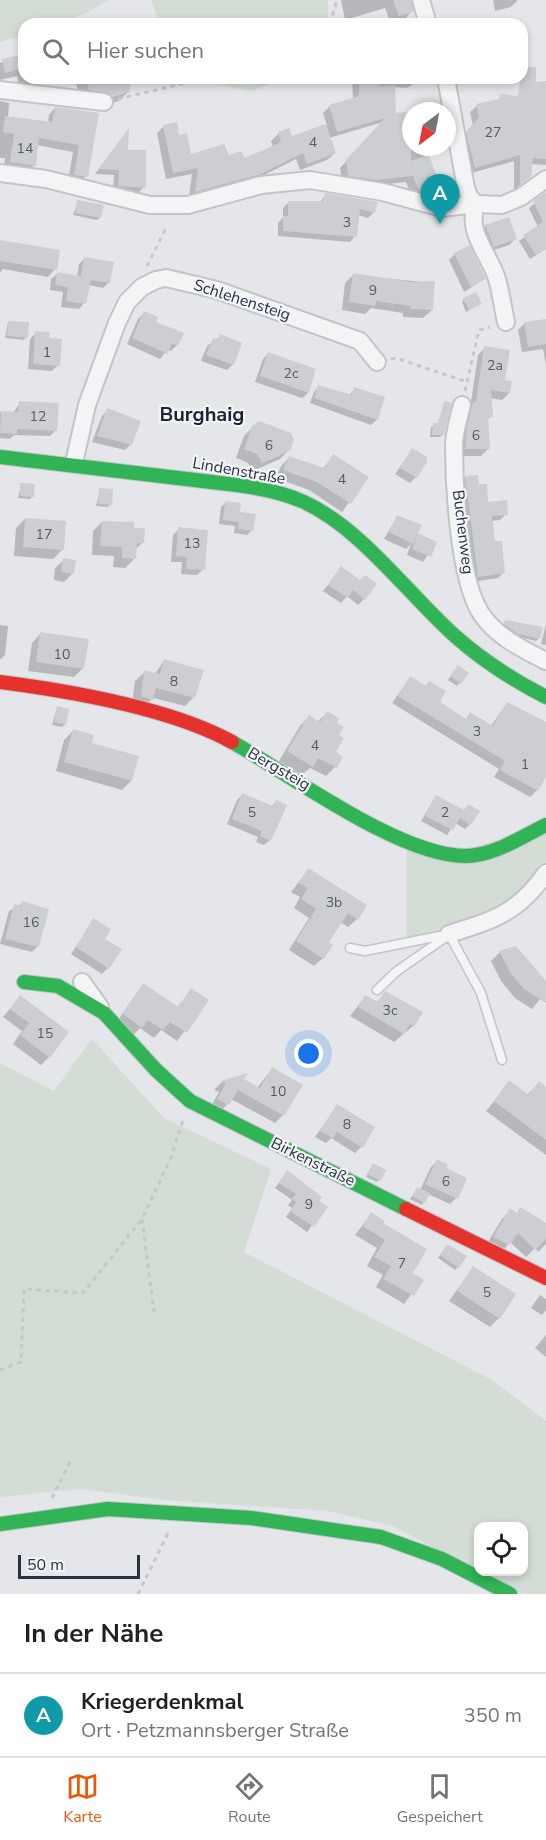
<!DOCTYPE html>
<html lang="de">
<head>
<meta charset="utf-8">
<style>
  :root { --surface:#fff; --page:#f2f2f2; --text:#202124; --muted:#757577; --line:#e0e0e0; --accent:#ea580c }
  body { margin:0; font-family:"Nunito Sans",sans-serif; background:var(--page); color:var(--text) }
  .controls { position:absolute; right:18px; bottom:18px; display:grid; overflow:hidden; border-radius:12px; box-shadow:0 3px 9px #0003 }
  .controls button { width:54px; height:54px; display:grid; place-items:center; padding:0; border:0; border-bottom:2px solid var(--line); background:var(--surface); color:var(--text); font:30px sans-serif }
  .compass { position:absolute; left:402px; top:102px; width:54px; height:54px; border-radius:50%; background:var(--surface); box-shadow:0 3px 9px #0003; rotate:212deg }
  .scale { position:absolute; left:18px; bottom:15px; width:122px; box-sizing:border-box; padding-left:6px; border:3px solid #2c3142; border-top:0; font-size:16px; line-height:21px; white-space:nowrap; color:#2c3142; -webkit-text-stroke:4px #f3f5f8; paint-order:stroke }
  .you { position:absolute; left:309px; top:1054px; width:21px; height:21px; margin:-15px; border:4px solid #fff; border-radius:50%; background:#1a73e8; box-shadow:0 0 0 9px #1a73e833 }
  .badge { display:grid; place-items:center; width:39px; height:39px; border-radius:50%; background:var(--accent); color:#fff; font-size:20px; font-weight:700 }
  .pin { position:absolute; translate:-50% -50px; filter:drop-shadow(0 2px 3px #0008) }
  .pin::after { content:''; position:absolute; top:32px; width:21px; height:18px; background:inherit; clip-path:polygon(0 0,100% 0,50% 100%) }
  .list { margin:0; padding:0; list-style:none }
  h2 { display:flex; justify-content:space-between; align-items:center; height:78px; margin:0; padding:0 24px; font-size:26px }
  h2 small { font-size:20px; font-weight:400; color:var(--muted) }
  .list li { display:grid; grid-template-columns:39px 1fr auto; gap:18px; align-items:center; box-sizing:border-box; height:84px; padding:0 24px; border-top:2px solid var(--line) }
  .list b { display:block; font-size:22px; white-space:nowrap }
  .list p { margin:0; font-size:20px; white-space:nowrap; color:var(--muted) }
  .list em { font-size:20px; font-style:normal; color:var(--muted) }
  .icon { flex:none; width:33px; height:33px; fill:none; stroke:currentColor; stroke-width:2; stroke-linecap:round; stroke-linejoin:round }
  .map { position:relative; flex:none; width:546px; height:1594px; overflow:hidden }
  .search { position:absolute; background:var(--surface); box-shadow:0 3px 9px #0003; left:18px; right:18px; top:18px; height:66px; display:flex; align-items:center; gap:15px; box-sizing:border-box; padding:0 21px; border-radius:18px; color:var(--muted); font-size:22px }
  .sheet { height:162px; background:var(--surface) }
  nav { display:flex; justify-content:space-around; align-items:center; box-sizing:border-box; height:84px; border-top:2px solid var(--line); background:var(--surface); font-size:16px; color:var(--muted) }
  nav a { display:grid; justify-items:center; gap:3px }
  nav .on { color:var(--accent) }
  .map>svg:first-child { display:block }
  .green { fill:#d4dcd6 }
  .shadow { fill:#0003 }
  .building { fill:#cdced2 }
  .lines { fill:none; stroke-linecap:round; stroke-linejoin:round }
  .lane-casing { stroke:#c3c4c8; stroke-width:11 }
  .street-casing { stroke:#c3c4c8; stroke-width:20 }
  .fast-casing { stroke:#c3c4c8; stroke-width:16 }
  .jam-casing { stroke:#c3c4c8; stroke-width:16 }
  .path { stroke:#c6c7cb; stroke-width:3; stroke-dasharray:4.5 4.5; stroke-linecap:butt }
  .lane { stroke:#f4f4f6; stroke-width:8 }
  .street { stroke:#f4f4f6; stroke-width:16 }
  .fast { stroke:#30b455; stroke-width:14 }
  .jam { stroke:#e5322d; stroke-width:14 }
  .labels { text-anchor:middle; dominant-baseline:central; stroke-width:4.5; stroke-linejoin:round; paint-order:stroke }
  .number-label { font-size:14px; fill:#555967 }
  .street-label { font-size:16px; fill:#2c3142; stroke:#f3f5f8 }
  .quarter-label { font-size:20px; font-weight:bold; fill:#1e2233; stroke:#f3f5f8 }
</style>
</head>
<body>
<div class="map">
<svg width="546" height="1594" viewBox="0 0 546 1594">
  <rect width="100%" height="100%" fill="#e5e6ea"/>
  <g class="green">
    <path d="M0 0H108C74 22 64 24 24 24V35L0 42Z"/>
    <polygon points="151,0 328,0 328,24 160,24"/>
    <polygon points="187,78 286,78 251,91"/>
    <polygon points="546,825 546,873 511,909 407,944 407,840 448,855"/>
    <polygon points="92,1039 164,1118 271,1169 244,1252 492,1380 546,1421 546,1594 521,1594 479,1572 524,1572 524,1526 478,1526 478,1571 393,1526 327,1511 164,1500 82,1489 0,1497 0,1063 54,1091"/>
  </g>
  <g class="shadow">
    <polygon points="341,0 410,0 412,11 404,20 391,24 385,8 345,20"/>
    <polygon points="493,0 517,0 517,1 511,7 495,11"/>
    <polygon points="489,21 490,24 472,24"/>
    <polygon points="24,56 24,78 63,78 20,89 17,76 0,80 0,63"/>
    <polygon points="74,78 129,78 128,92 119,101 104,105 81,98"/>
    <polygon points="352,78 422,78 407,88 394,87 395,114 411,119 411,147 425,147 440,189 434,196 423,200 412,197 406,182 368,186 342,182 340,168 383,122 329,138 335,153 327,160 300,170 296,159 252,181 189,198 192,174 166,179 157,133 164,126 178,136 190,155 245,160 273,147 271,141 278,134 288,130 291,138 327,125 323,113 330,106 353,100"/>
    <polygon points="488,78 512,78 488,82"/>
    <polygon points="546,89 546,165 531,164 530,176 514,190 514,161 468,174 461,140 473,125 470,112 477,106"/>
    <polygon points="0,101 9,103 8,118 48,123 49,115 55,108 97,114 86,176 80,183 68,181 73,152 37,145 34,165 28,171 4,168 5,158 0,158"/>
    <polygon points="127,131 127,151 144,187 138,193 113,192 114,175 95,174"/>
    <polygon points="546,194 546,249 530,259 519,241 538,227 529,208"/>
    <polygon points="326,195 374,212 368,218 358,215 355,236 350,242 278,236 278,223 283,217 283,208 289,202 319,203"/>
    <polygon points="78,201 100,217 97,220 73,215"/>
    <polygon points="486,226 515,239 509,245 488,252 480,232"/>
    <polygon points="0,243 55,269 48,277 3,269 0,273"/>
    <polygon points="455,254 484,279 464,292 449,260"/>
    <polygon points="85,258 109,282 103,288 88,285 84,303 79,309 61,307 63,292 50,290 51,279 57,274 77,277 79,264"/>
    <polygon points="353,275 433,283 432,310 423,318 403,317 403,313 371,308 365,314 342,310 345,283"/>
    <polygon points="464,299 480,304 466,312 462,302"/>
    <polygon points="144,313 177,345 171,351 168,349 160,359 127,344 138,319"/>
    <polygon points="546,320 546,366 543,349 522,352 518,330 524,324"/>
    <polygon points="8,322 26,337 24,340 5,338"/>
    <polygon points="36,333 47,340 58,365 52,371 28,369 30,339"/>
    <polygon points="221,336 233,364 227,370 201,361 207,346"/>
    <polygon points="485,348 509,393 502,400 490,398 491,416 486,421 488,449 481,456 458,456 460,436 470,408 478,355"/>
    <polygon points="269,353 308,393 302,398 255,382 263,359"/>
    <polygon points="319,386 349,396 355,388 384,398 376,420 371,425 310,403 314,392"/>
    <polygon points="20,403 56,430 50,436 14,435 10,439 0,438 0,412 13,413"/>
    <polygon points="444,403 443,435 440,437 430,437 431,427 438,424"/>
    <polygon points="108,410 131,444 125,450 92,442 102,416"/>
    <polygon points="253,427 289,450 280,459 253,471 248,463 236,458 244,436"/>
    <polygon points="412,450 416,477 410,483 395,474"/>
    <polygon points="334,456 367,478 342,512 309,490 276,478 281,466 289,458 322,469"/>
    <polygon points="466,477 477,486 487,503 506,514 500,520 491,521 493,543 504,572 498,578 473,582 460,483"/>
    <polygon points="21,485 32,496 30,499 18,498"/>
    <polygon points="100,489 110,504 108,507 96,506"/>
    <polygon points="225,503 239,513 252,530 247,535 234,533 235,526 219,524 221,507"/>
    <polygon points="397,517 416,534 436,543 423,562 407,555 411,544 406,549 384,539"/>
    <polygon points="25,519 62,550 53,559 14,556 16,528"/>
    <polygon points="102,522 132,529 143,542 135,550 134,559 125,568 113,567 114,556 92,555 93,531"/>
    <polygon points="179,529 203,569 197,575 181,574 182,562 171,562 173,535"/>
    <polygon points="64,560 73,573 64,582 54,580 55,568"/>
    <polygon points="341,568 360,582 364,599 358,605 347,596 341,603 323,591"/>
    <polygon points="506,622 539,638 536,641 515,636 503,627"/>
    <polygon points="546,624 546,645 541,644"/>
    <polygon points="0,625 8,626 5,655 0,660"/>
    <polygon points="41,633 83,668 74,677 28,671 32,643"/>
    <polygon points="164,661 194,697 185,706 153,698 143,708 132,705 135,681 145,672 154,675"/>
    <polygon points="455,670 467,674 457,686 448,680"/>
    <polygon points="410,678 425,687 429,683 438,703 465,720 470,714 491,726 507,703 546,723 546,774 537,790 530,797 494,777 499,769 392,703"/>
    <polygon points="57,708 65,724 62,727 52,725"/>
    <polygon points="327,713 335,723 337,736 334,753 335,767 326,776 310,768 302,775 279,761 300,726 309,717 317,722"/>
    <polygon points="73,731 131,781 122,790 56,771 64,740"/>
    <polygon points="242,795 271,807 276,801 270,840 264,845 256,842 258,837 227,824 237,800"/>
    <polygon points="436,796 463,811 468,806 470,824 465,829 455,823 447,835 421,821"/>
    <polygon points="308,870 357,919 348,927 340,922 327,943 323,958 314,966 289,950 309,918 294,908 300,897 291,892"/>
    <polygon points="23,903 38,946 32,952 0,944 9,911"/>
    <polygon points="94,920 103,939 108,968 102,974 71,954"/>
    <polygon points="500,952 546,983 546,992 532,1009 515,998 501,981 491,961"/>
    <polygon points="143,984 177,1008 191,990 207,1001 177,1041 161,1030 154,1038 140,1028 132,1036 116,1023"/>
    <polygon points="386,993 413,1026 394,1042 350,1016 365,997 376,1003"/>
    <polygon points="20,997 49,1057 41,1065 13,1044 22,1031 3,1017"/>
    <polygon points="272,1069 283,1115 275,1123 231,1099 220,1113 210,1108 219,1092 214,1090 222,1082 244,1076 242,1079 257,1088"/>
    <polygon points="510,1082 527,1095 539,1083 546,1089 546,1155 486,1111"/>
    <polygon points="337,1106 361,1147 355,1153 331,1138 326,1143 315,1137"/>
    <polygon points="437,1161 444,1169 456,1198 450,1204 428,1194 422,1205 410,1199 417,1189 420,1190 431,1167"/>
    <polygon points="371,1168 379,1180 377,1182 366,1177"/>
    <polygon points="287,1172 326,1207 307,1232 286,1217 292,1208 288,1205 292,1200 275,1188"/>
    <polygon points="521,1209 546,1225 546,1244 538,1252 535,1248 526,1257 510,1242 501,1253 486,1245 502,1219 510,1210 516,1214"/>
    <polygon points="371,1214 381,1223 411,1274 422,1280 404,1304 376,1287 383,1275 367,1266 377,1248 355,1235"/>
    <polygon points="445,1248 458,1267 455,1270 438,1258"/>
    <polygon points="473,1268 499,1318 490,1327 449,1301"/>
    <polygon points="540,1295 546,1299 546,1310 542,1315 531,1308"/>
    <polygon points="546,1335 546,1357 535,1348"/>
  </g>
  <g class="building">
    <polygon points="393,0 411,0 414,12 399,16"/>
    <polygon points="24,54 24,68 5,73 2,59"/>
    <polygon points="522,67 536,67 536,82 546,81 546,159 533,158 531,177 520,185 520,155 475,168 466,132 479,117 476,104 499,99 500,94 518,96"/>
    <polygon points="86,78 130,78 130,92 113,97 106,92 89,90"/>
    <polygon points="359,78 379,78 379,86 395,85 396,113 406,112 407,118 411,118 411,161 429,155 442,190 431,194 419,191 413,176 376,180 348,176 346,160 385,118 337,132 329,105 359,96"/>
    <polygon points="55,107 99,113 88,177 74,175 79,145 39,138 36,166 10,162 14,134 3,132 5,116 52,122"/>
    <polygon points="177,122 179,135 187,133 191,154 224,144 229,155 241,151 245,158 281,142 278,132 289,128 292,136 326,124 336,153 307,164 303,153 261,174 195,192 198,168 173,173 163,125"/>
    <polygon points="129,128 128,150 146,150 146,188 118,186 119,170 99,169"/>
    <polygon points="546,192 546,249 536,255 523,235 543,222 533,201"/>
    <polygon points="325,193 378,202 375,213 360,209 357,237 283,231 283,216 288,216 288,201 323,201"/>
    <polygon points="77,200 104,205 101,218 75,213"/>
    <polygon points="509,217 517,239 494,247 485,225"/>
    <polygon points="0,240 60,250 57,270 0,261"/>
    <polygon points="470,245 486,279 471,287 454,253"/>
    <polygon points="84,257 114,262 110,283 91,280 86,304 66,301 68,287 55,285 57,272 81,276"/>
    <polygon points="353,273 412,282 435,281 433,310 410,309 411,306 376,301 375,306 349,302"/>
    <polygon points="476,292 482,304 469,310 463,298"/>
    <polygon points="144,311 158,317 156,322 184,333 178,346 172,343 168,354 132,338"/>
    <polygon points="546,319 546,344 528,347 524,322"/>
    <polygon points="8,321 29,322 28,338 7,336"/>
    <polygon points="35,331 50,332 49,338 62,339 60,366 33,364"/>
    <polygon points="220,334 242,343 234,365 206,355 213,338 218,340"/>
    <polygon points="484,346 510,350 505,380 512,381 510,393 491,390 493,417 488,417 490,449 465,449 467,427 473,402 476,402"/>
    <polygon points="268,352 316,369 309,393 260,376"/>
    <polygon points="318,385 352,395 354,387 385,397 378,420 314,398"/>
    <polygon points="19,401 59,403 57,431 17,429 17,434 0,433 1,411 18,412"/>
    <polygon points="444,401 452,403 444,435 432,435 433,423 439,423"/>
    <polygon points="107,408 141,421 132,445 97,436"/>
    <polygon points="259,421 291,433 294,440 290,451 262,463 257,454 244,449 252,426"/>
    <polygon points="412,448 427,457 427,462 417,478 400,468"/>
    <polygon points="333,454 369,477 351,504 317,482 283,470 289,456 324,468"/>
    <polygon points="478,475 479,484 487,484 488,502 507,500 508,515 492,516 495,541 502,541 505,573 478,577 465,476"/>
    <polygon points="20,483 35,484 34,497 20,496"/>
    <polygon points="99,488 113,489 112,505 98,504"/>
    <polygon points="225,501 241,503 240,512 256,514 253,531 238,529 239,522 223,520"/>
    <polygon points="397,515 422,525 418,533 437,542 431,557 412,549 418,534 413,544 389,532"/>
    <polygon points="25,518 66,521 64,550 23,547"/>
    <polygon points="102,521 134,522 134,528 145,528 144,543 137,543 136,559 122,558 122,547 100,546"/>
    <polygon points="178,527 208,530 205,570 186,569 187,557 176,556"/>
    <polygon points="63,558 76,560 74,574 61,572"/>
    <polygon points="341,566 360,580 365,575 377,584 365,600 353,590 348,598 328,585"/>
    <polygon points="505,620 543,627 540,639 518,634 504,624"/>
    <polygon points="40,632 89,639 84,669 36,662"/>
    <polygon points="164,659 204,670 195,698 156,688 153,700 141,696 144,670 160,674"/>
    <polygon points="458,665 469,673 461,684 450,676"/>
    <polygon points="410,676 426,686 429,681 446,691 440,702 466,719 470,712 493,726 507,702 546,722 546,777 538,791 500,770 505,761 398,696"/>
    <polygon points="57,706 69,709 66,725 54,722"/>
    <polygon points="327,711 339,718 337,723 344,727 339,735 344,738 336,752 343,757 337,768 318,758 313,767 287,751 309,715 320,722"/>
    <polygon points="73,729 94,735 92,743 139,756 132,781 64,762"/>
    <polygon points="242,793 273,806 276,800 287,805 271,841 260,836 262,831 232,819"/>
    <polygon points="436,795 464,810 468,804 480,811 471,825 460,818 453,830 425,816"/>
    <polygon points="308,868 367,905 358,920 348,913 329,942 333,945 324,959 296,941 316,909 301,899 308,888 299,883"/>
    <polygon points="22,901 49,909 39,947 5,939 14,904 21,906"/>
    <polygon points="93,918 111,929 105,939 122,949 109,969 76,947"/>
    <polygon points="516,946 546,981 546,1003 524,989 510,972 499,951"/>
    <polygon points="143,983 178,1007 191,988 209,1000 187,1033 170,1022 163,1030 148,1020 142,1028 123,1014"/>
    <polygon points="385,991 423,1012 414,1027 410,1024 404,1034 358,1007 365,995 378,1002"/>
    <polygon points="20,995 69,1032 50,1058 20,1035 29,1023 10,1009"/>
    <polygon points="272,1067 303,1085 284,1116 238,1090 229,1105 217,1099 226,1084 221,1081 248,1073 244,1079 260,1088"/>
    <polygon points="509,1080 529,1095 539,1081 546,1087 546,1140 494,1101"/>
    <polygon points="337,1104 375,1127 363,1148 337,1132 333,1138 320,1131"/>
    <polygon points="437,1159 448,1165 446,1168 467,1178 458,1199 425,1184"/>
    <polygon points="373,1163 386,1170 381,1181 367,1174"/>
    <polygon points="287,1170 322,1197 319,1201 328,1207 314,1227 290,1211 296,1202 292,1199 296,1194 279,1183"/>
    <polygon points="417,1187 430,1193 425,1203 412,1196"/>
    <polygon points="520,1207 546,1223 546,1239 535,1250 518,1233 510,1245 493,1237 510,1208 517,1213"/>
    <polygon points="371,1212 385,1221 383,1223 427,1249 413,1273 424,1280 414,1296 383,1279 391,1266 374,1257 385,1240 363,1226"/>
    <polygon points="447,1244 467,1256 459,1268 440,1255"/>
    <polygon points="473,1266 516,1294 500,1319 457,1291"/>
  </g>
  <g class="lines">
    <g class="lane-casing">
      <g id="lane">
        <polyline points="449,934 481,993 502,1060"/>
        <polyline points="350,948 365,951 449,934"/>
        <polyline points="377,990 397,971 446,937"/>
      </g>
    </g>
    <g class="street-casing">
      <g id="street">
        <polyline points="421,0 428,24"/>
        <polyline points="446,78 466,188 469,196 476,204"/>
        <polyline points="0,90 104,102"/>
        <polyline points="0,173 46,179 150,205 188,205 261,185 310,180 383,192 442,208 476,204 502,205 521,197 546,179"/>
        <path d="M476 204C466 233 489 253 497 279 501 293 503 308 506 322"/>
        <path d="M462 405C459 418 454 432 454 445 454 487 459 577 480 612 495 636 522 649 546 661"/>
        <polyline points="74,463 87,405 117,323 127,302 142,287 156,280 166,278 217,290 360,341 377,362"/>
        <path d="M449 934C494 920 518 913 546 873"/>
        <polyline points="82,982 100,1007"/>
      </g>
    </g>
    <g class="fast-casing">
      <g id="fast">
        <path d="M0 457 237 485C260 488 282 492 304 502 362 529 407 593 455 636 483 661 513 680 546 697"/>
        <path d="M232 742C291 775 400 856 465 856 494 856 521 837 546 825"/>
        <polyline points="24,982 58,986 104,1013 156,1070 190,1101 406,1209"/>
        <polyline points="0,1524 108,1509 251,1518 381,1537 442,1559 510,1594"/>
      </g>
    </g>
    <g class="jam-casing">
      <g id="jam">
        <path d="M0 682C69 691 172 709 232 742"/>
        <polyline points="406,1209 546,1278"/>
      </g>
    </g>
    <g class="path">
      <polyline points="330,24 337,0"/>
      <polyline points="118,99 198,80 224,78"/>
      <polyline points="147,266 166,228"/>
      <polyline points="391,359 396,358 467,382"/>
      <polyline points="465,391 479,330 490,327"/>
      <polyline points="142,1219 154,1312"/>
      <polyline points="0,1370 21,1362 24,1289 83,1293 142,1219 170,1160 184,1117"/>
      <polyline points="52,1498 72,1458"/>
      <polyline points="138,1594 169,1531"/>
    </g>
    <use href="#lane" class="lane"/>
    <use href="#street" class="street"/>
    <use href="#fast" class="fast"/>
    <use href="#jam" class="jam"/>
  </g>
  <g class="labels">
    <g class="number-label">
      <text x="493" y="132">27</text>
      <text x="313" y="142">4</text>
      <text x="25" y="148">14</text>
      <text x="347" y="222">3</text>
      <text x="373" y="290">9</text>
      <text x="47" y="352">1</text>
      <text x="495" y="365">2a</text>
      <text x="291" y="373">2c</text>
      <text x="38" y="416">12</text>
      <text x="476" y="435">6</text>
      <text x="269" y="445">6</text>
      <text x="342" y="479">4</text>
      <text x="44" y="534">17</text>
      <text x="192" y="543">13</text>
      <text x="62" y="654">10</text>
      <text x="174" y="681">8</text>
      <text x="477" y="731">3</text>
      <text x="315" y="745">4</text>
      <text x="525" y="764">1</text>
      <text x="252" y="812">5</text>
      <text x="445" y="812">2</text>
      <text x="334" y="902">3b</text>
      <text x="31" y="922">16</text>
      <text x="390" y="1010">3c</text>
      <text x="45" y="1033">15</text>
      <text x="278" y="1091">10</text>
      <text x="347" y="1124">8</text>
      <text x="446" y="1181">6</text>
      <text x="309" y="1204">9</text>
      <text x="402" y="1263">7</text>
      <text x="487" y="1292">5</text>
    </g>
    <g class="street-label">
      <text transform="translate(242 300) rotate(18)">Schlehensteig</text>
      <text transform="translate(239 471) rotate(10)">Lindenstraße</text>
      <text transform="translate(463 532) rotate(83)">Buchenweg</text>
      <text transform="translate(279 769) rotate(30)">Bergsteig</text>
      <text transform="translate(313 1162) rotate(26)">Birkenstraße</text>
    </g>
    <g class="quarter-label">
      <text x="202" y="414">Burghaig</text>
    </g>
  </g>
</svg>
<div class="controls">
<button><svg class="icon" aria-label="locate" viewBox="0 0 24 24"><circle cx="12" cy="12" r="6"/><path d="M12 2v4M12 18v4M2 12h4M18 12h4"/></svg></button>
</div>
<svg class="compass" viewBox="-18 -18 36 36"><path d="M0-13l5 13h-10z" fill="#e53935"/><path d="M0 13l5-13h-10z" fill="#757577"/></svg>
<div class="scale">50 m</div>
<div class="you"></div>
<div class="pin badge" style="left:440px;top:224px;background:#0f9aa8">A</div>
<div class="search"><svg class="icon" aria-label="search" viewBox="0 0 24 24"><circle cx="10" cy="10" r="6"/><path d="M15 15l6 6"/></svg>Hier suchen</div>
</div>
<section class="sheet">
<h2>In der Nähe<small></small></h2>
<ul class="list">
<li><span class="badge" style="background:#0f9aa8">A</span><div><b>Kriegerdenkmal</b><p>Ort · Petzmannsberger Straße</p></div><em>350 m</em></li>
</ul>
</section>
<nav>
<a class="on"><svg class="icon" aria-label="map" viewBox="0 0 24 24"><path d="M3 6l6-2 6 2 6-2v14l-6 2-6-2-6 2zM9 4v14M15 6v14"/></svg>Karte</a>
<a><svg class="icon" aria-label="directions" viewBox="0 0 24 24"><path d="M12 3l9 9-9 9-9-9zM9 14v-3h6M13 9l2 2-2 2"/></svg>Route</a>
<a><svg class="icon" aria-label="saved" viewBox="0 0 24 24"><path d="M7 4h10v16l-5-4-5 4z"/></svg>Gespeichert</a>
</nav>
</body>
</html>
